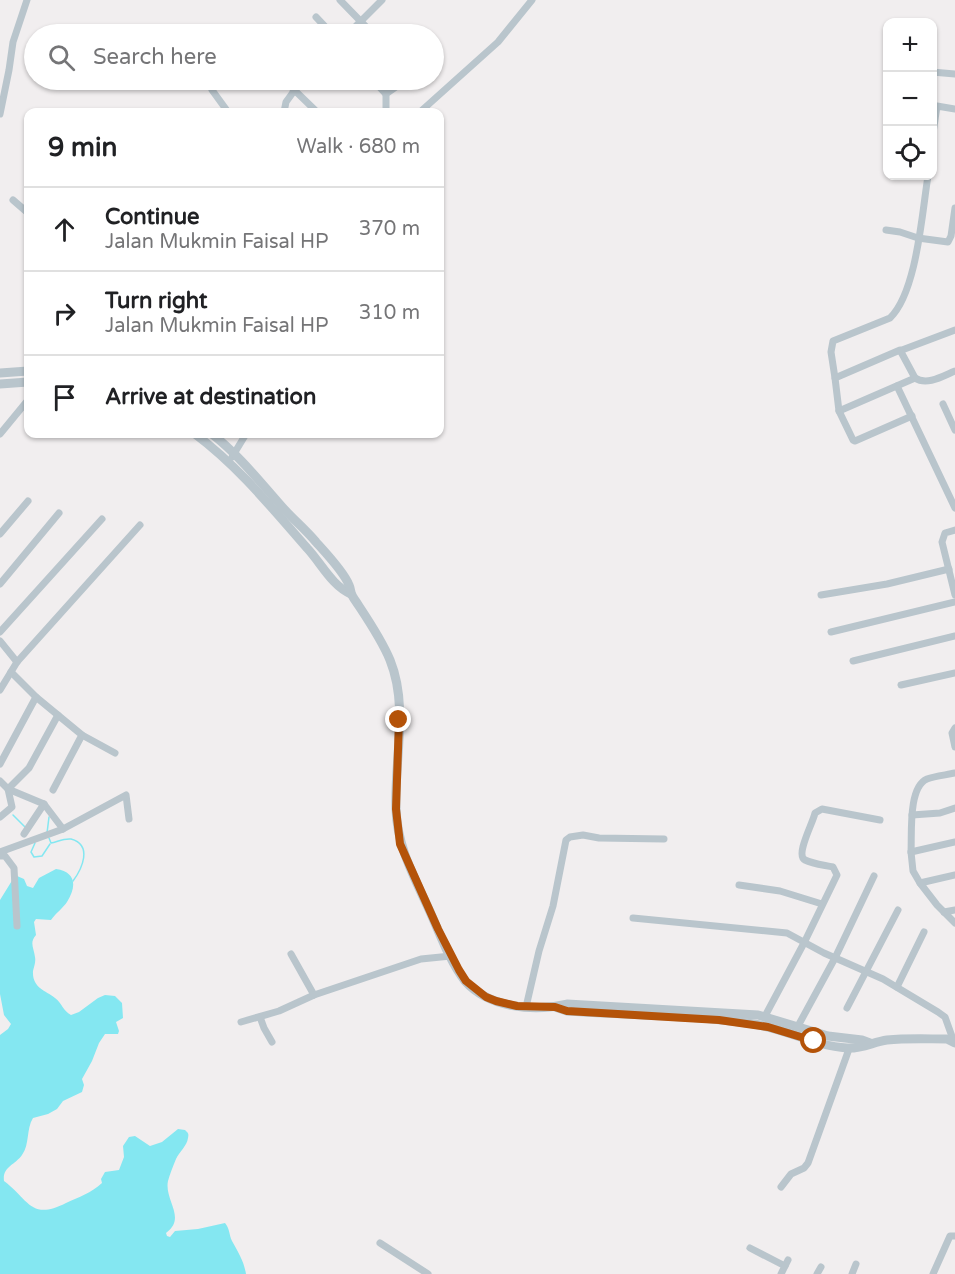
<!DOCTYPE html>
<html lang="en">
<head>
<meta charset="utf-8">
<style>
  :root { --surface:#fff; --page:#f2f2f2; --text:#202124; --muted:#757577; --line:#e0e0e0 }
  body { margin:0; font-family:"Varela Round",sans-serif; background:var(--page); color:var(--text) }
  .controls { position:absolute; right:18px; top:18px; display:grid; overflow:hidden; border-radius:12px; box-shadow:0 2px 4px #0004 }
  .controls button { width:54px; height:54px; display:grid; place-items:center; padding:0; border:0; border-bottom:2px solid var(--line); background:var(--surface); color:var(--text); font:30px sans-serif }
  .stop { position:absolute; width:18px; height:18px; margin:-14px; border:4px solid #b45309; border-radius:50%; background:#fff }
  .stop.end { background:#b45309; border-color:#fff; box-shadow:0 2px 6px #0008 }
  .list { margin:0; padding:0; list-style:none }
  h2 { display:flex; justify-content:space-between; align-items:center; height:78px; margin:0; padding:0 24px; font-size:26px }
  h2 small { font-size:20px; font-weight:400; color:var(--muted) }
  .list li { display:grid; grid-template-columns:39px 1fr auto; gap:18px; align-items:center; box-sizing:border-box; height:84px; padding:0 24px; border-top:2px solid var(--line) }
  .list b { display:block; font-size:22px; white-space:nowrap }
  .list p { margin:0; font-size:20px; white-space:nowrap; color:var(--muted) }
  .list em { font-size:20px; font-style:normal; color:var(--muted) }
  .icon { flex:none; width:33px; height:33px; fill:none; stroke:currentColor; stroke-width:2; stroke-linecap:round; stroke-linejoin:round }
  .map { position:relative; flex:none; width:955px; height:1274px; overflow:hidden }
  .search { position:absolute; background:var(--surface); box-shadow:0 2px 4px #0004; left:24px; top:24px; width:420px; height:66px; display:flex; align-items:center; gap:15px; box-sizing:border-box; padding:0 21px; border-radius:33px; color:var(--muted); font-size:22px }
  .panel { position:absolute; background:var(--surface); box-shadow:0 2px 4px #0004; left:24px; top:108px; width:420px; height:330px; border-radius:12px }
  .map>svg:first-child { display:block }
  .water { fill:#84e7f1 }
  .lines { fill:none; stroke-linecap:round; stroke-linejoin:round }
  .stream { stroke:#84e7f1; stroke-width:1.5 }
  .minor { stroke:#b9c5cc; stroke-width:7 }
  .tertiary { stroke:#b9c5cc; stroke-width:9 }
  .route { stroke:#b45309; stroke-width:8 }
</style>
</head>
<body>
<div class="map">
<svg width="955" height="1274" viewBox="0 0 955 1274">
  <rect width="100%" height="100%" fill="#f1eeef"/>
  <path class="water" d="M56 869C76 872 77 886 67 902 63 908 56 913 51 920L36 919 34 922 36 935C29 943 34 948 35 957 36 962 34 967 33 971 32 988 45 990 55 998 62 1003 63 1011 71 1015L79 1012 98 998 105 995 115 996 122 1003 123 1018 116 1022 119 1031 118 1034H105L99 1043 92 1061 82 1079 84 1085 82 1092 63 1101 57 1109 48 1114 33 1118C26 1129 30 1144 22 1155 15 1165 2 1167 4 1181 29 1200 31 1221 66 1203 79 1197 91 1193 102 1183L101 1179 105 1172 119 1170 124 1157 123 1146 129 1137 135 1136 150 1146 162 1142 178 1129 185 1130C188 1133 189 1133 188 1138 187 1146 179 1152 176 1159 173 1166 170 1174 168 1181 164 1200 187 1218 166 1233L167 1236 170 1237 175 1231 198 1229 225 1223C230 1229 229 1235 232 1241 238 1252 244 1261 246 1274H0V1035L8 1029 11 1024 4 1015 0 994V900L13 879 17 876 24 879 27 886 33 888 39 878Z"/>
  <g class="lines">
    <g class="stream">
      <polyline points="13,815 25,827"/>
      <polyline points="47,833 49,817"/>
      <path d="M49 838 51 843C57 842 64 838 71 839 93 845 82 869 73 881"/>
      <polyline points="35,843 31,852 34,857 42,856 50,844"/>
    </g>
    <g class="minor">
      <polyline points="340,0 373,34"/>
      <polyline points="316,17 332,34"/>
      <polyline points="348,34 382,0"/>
      <polyline points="932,72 955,74"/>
      <polyline points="284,80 317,112"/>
      <polyline points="373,80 386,94"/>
      <polyline points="212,90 228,112"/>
      <polyline points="284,112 286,102 302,80"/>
      <polyline points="386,112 386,94 406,80"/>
      <polyline points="420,112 498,42 532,0"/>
      <polyline points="0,114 9,70 13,42 27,0"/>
      <polyline points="932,140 937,106 955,109"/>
      <polyline points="13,200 28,213"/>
      <polyline points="886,230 900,232 918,238 948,242 951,236 955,208"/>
      <polyline points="902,350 955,330"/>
      <path d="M835 378 831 352 833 341 890 318C917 292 922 212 928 176"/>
      <polyline points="897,386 955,508"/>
      <polyline points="943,404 955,430"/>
      <path d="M839 411 915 378C927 386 943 376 955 371"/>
      <polyline points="912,416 855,441 853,440 839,411 835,378 900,350 915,378"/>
      <polyline points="0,434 28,400"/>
      <polyline points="232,457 246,434"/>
      <polyline points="955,530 945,533 942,542 955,595"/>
      <polyline points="0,534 28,501"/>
      <polyline points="0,584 59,513"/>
      <polyline points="821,595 887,584 949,569"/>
      <polyline points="0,632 102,519"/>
      <polyline points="831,632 955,602"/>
      <polyline points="0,641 17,662"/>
      <polyline points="853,661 955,636"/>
      <polyline points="11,672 36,697 82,735 53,790"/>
      <polyline points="901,685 955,673"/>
      <polyline points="0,690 17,662 140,525"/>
      <polyline points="955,728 952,733 955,747"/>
      <polyline points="82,735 115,753"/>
      <polyline points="0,764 36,697"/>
      <path d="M955 773C946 775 935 776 927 779 908 787 912 834 911 852L955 842"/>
      <polyline points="0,781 8,789 44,804 63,829"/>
      <polyline points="912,815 940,813 955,808"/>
      <polyline points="0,817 12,807 8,789 29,768 58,715"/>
      <polyline points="24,834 44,804"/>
      <polyline points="0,852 63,829 126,795 129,819"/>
      <polyline points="911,852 913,871 920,883"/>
      <polyline points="0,856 5,856 14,868 17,926"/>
      <polyline points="955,875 920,883 937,905 955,923"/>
      <polyline points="739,885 780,891 822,904"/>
      <polyline points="944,912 955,910"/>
      <polyline points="633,918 787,933 824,953 883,979 938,1012 945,1017 954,1042"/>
      <polyline points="291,954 314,995"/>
      <polyline points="897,987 924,932"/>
      <polyline points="526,1007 539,951 553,906 566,840 570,837 583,835 599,838 664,839"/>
      <polyline points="847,1008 898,910"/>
      <path d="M765 1016 804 943 837 875 833 867C824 865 813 864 805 860 795 855 813 823 815 813L822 809 880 820"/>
      <polyline points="260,1017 264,1028 272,1042"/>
      <polyline points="241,1022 279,1011 314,995 421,959 451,956"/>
      <polyline points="798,1026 835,958 874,876"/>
      <polyline points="781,1187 791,1174 804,1168 808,1163 849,1049"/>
      <polyline points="380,1243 428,1274"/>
      <polyline points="750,1248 785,1266"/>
      <polyline points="781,1274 788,1260"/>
      <polyline points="817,1274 821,1267"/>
      <polyline points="852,1274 856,1264"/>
      <polyline points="933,1274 950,1236 955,1236"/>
    </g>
    <g class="tertiary">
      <polyline points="0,373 28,371"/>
      <polyline points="0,384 28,382"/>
      <path d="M195 434C238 466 272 508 307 548 321 563 332 586 351 594"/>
      <path d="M212 434C239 455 261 483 284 509 294 520 306 530 316 542 325 552 344 572 349 585 351 589 350 593 353 597 366 617 381 638 390 660 409 707 394 760 396 809 397 844 412 873 426 903 438 928 448 959 465 981 489 1008 534 1012 567 1004L758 1015 828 1036 862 1040 870 1043"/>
      <path d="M555 1007 567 1011C629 1015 693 1015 754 1024 786 1029 815 1046 847 1048 862 1049 873 1042 887 1040 907 1038 927 1039 947 1039L955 1043"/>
    </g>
  </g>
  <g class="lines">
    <polyline class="route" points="399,720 396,809 400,844 438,929 459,970 466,981 486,997 496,1001 517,1006 555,1007 567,1011 719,1020 768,1027 814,1041"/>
  </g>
</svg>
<div class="controls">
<button>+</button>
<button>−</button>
<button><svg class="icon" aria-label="locate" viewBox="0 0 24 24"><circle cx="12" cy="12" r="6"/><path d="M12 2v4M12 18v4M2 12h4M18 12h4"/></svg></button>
</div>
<div class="stop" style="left:814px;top:1041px"></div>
<div class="stop end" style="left:399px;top:720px"></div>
<div class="search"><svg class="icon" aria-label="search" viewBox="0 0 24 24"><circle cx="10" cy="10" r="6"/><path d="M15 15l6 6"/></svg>Search here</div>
<section class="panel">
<h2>9 min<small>Walk · 680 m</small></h2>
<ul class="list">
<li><svg class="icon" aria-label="ahead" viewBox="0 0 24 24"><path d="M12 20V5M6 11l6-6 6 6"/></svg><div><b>Continue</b><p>Jalan Mukmin Faisal HP</p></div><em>370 m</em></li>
<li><svg class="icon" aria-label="right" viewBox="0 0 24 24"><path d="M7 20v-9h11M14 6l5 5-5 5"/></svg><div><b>Turn right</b><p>Jalan Mukmin Faisal HP</p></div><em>310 m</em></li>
<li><svg class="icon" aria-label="arrive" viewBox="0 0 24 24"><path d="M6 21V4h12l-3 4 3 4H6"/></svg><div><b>Arrive at destination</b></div></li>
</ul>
</section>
</div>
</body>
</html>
